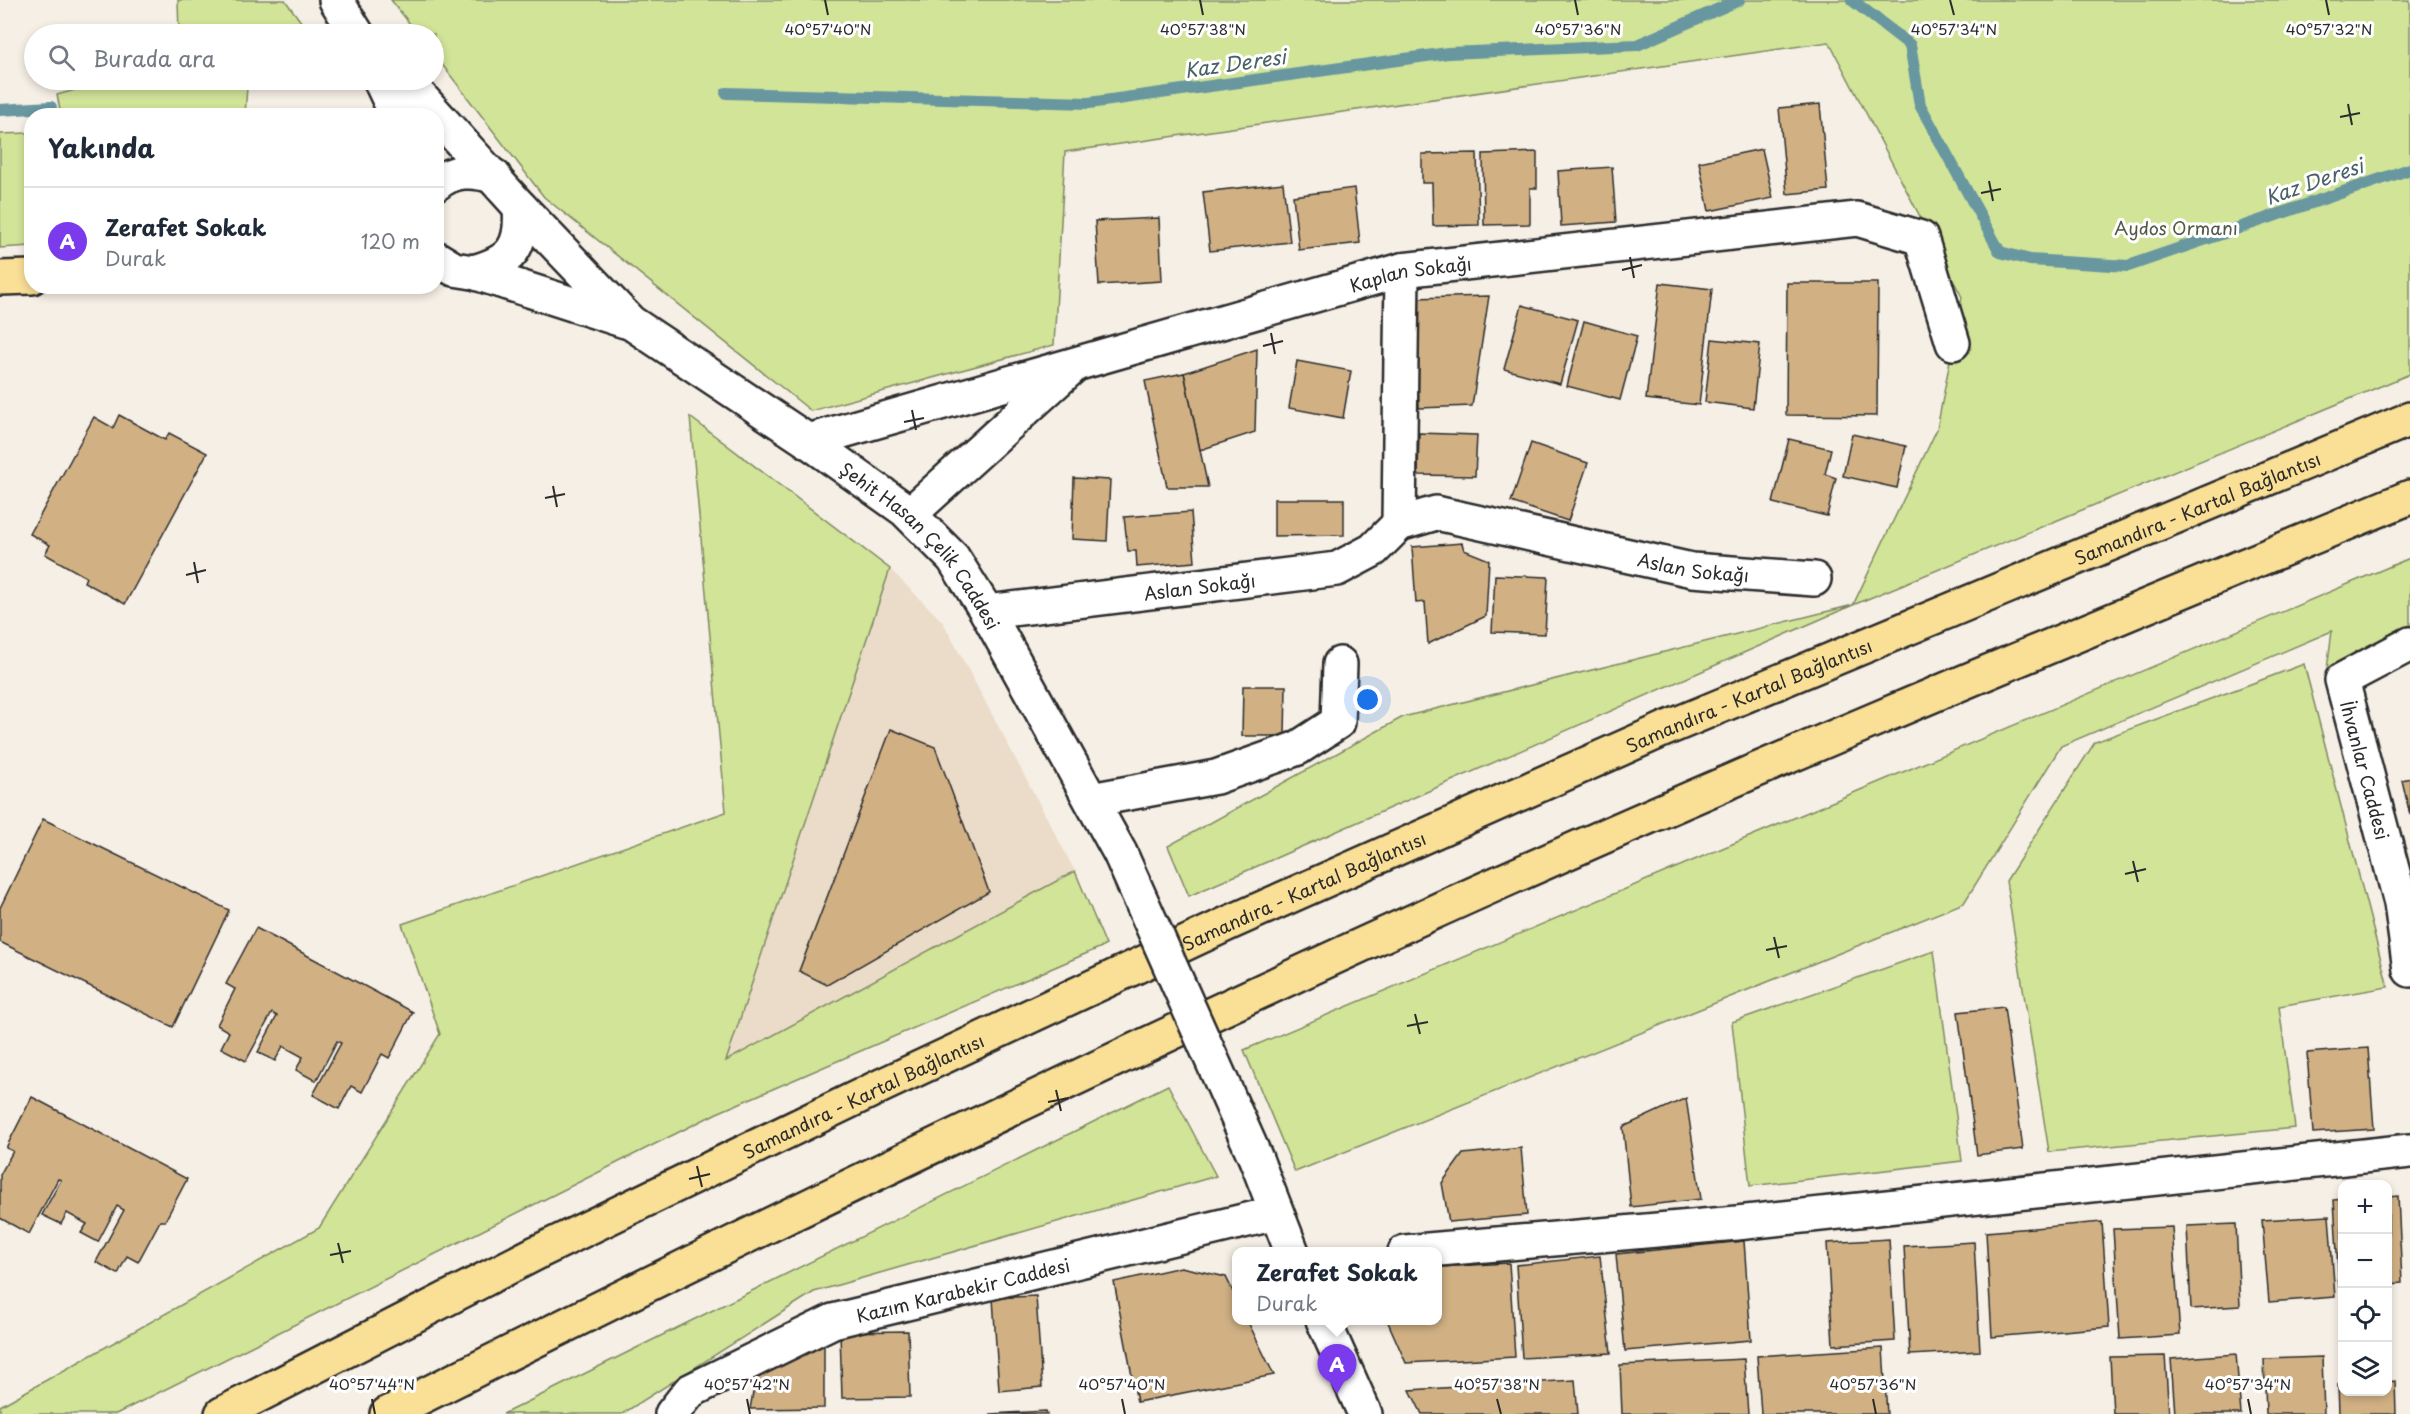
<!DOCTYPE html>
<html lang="tr">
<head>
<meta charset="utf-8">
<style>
  :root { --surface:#fff; --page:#f2f2f3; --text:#1f2937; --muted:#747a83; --line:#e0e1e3; --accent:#7c3aed }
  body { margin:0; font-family:"Playpen Sans",sans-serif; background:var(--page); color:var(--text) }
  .controls { position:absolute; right:18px; bottom:18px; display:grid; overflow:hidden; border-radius:12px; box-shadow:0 3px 9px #0003 }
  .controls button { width:54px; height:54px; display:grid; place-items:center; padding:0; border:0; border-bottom:2px solid var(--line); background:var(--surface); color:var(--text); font:30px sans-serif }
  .you { position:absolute; left:1368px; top:700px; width:21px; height:21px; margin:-15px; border:4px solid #fff; border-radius:50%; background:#1a73e8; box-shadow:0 0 0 9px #1a73e833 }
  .badge { display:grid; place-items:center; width:39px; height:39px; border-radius:50%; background:var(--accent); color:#fff; font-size:20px; font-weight:700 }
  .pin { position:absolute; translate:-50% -50px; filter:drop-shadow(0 2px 3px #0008) }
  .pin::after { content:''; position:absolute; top:32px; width:21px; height:18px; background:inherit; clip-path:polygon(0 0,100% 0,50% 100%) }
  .popup { position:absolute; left:1232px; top:1247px; width:210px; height:78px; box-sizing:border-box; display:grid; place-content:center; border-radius:12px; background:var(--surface); filter:drop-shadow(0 2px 4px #0005); font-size:20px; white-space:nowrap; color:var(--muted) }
  .popup b { font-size:22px; color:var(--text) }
  .popup::after { content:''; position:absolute; left:50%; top:100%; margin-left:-12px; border:12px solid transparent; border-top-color:var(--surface) }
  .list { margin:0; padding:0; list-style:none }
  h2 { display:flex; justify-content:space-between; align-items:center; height:78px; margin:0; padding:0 24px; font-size:26px }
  h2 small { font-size:20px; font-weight:400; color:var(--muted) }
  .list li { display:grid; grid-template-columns:39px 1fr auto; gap:18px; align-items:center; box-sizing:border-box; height:108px; padding:0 24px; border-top:2px solid var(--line) }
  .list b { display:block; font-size:22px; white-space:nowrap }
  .list p { margin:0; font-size:20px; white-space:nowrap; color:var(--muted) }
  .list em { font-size:20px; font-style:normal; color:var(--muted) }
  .icon { flex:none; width:33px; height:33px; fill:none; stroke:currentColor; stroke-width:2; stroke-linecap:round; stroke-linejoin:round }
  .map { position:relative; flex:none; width:2410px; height:1414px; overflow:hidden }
  .search { position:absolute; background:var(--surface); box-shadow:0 3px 9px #0003; left:24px; top:24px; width:420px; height:66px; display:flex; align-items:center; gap:15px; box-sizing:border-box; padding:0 21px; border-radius:33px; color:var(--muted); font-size:22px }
  .panel { position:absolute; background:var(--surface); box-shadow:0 3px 9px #0003; left:24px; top:108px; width:420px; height:186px; border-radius:24px }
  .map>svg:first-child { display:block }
  .built { fill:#ebdcc9 }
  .green { fill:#d1e498; stroke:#7e8862; stroke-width:1.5 }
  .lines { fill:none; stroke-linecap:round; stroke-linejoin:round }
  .stream { stroke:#6897a0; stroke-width:12 }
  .building { fill:#d1b184; stroke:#2b2b2b; stroke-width:1.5 }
  .minor-casing { stroke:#2b2b2b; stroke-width:38 }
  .major-casing { stroke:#2b2b2b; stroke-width:38 }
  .highway-casing { stroke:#2b2b2b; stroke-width:38 }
  .minor { stroke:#fff; stroke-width:33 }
  .major { stroke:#fadf96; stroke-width:33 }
  .highway { stroke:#fadf96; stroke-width:33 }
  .minor-bridge-casing { stroke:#2b2b2b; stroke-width:38; stroke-linecap:butt }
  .minor-bridge { stroke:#fff; stroke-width:33 }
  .ticks { fill:none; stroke:#2b2b2b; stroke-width:2 }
  .labels { text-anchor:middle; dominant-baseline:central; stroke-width:6; stroke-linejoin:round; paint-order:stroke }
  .park-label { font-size:18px; fill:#545946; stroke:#fff }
  .street-label { font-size:18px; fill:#2b2b2b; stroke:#fff }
  .water-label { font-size:20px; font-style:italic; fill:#496166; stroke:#fff }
  .ticks-label { font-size:15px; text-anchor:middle; fill:#2b2b2b; stroke:#fff; stroke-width:6; stroke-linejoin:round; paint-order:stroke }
</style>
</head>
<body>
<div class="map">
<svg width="2410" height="1414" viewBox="0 0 2410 1414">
  <rect width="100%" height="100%" fill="#f6efe6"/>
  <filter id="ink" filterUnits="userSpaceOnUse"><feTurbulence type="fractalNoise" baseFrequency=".0167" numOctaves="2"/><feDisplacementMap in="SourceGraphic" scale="12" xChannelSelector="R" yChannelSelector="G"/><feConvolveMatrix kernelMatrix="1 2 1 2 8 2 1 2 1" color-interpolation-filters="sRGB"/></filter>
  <g filter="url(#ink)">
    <polygon class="built" points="890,569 943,622 1075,871 726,1061"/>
    <g class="green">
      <polygon points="178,0 285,0 310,34 179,34"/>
      <polygon points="391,0 2410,0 2410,374 1853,605 1189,896 1168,846 1403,717 1853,605 1937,429 1962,297 1829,42 1065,152 1054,345 811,411 544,197 434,54 434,34 418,34"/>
      <polygon points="110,80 305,80 247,87 245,115 61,115 57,95"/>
      <polygon points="31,133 31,246 0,248 0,134"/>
      <polygon points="690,417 890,569 726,1061 1075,871 1106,945 717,1113 116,1414 0,1414 0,1406 319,1228 440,1034 402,924 726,812"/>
      <polygon points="2410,558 2410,628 2327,669 2332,631 2061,746 1964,903 1295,1172 1244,1050"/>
      <polygon points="2304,664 2388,987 2279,1006 2295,1128 2049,1152 2006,881 2095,742"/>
      <polygon points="1934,951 1962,1161 1750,1186 1732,1022"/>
      <polygon points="1168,1085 1216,1176 814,1292 622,1414 503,1414"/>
    </g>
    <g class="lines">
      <g class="stream">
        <polyline points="1852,0 1910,45 1920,105 2000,252 2030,260 2128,266 2410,169"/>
        <polyline points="726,93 1089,103 1448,53 1637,45 1739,0"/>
        <polyline points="0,110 51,107"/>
      </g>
    </g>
    <g class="building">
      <polygon points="1820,104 1828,190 1787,194 1779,108"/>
      <polygon points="1762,149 1773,198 1709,211 1699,162"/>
      <polygon points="1537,152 1537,188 1530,188 1530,224 1484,225 1483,154"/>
      <polygon points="1477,153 1479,225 1433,226 1432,183 1422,183 1422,154"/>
      <polygon points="1612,167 1616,222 1561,226 1558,171"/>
      <polygon points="1283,183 1290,242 1210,251 1203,192"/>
      <polygon points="1354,188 1360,243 1299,250 1293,196"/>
      <polygon points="1159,218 1162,281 1099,285 1095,221"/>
      <polygon points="1660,283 1712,289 1699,405 1646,399"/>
      <polygon points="1787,283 1878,283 1877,416 1786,415"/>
      <polygon points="1489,296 1472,406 1419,408 1414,298"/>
      <polygon points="1522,305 1578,320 1560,384 1504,369"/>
      <polygon points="1584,321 1637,336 1620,400 1567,386"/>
      <polygon points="1712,339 1760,344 1753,408 1705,402"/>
      <polygon points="1257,349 1255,432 1200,450 1184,373"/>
      <polygon points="1297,361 1351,371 1343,418 1289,408"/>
      <polygon points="1184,373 1200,450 1208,487 1167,487 1145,381"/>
      <polygon points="119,415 165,440 169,433 207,453 125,604 84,582 86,577 45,554 50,545 30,534 94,417 113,428"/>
      <polygon points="1419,433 1477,435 1475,476 1418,475"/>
      <polygon points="1852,434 1906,446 1897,488 1843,476"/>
      <polygon points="1789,439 1831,449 1825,474 1836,478 1827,516 1773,503"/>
      <polygon points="1531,443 1588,463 1568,521 1511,502"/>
      <polygon points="1074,478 1110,480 1107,541 1072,539"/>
      <polygon points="1274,499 1344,499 1344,535 1274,536"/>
      <polygon points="1191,512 1195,562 1137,567 1136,551 1128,551 1124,517"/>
      <polygon points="1462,543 1464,550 1489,560 1486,616 1428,644 1425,602 1416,603 1412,547"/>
      <polygon points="1495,575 1548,577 1545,634 1492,632"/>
      <polygon points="1243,686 1286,686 1285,736 1242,736"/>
      <polygon points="891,729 935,747 989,892 827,985 799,971"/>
      <polygon points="2410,778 2410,815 2402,780"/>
      <polygon points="43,819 229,910 173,1027 0,942 0,908"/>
      <polygon points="256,928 413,1012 389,1058 382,1054 362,1092 351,1086 339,1109 313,1095 341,1043 337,1041 316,1081 296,1070 303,1057 283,1046 275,1061 258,1052 277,1016 272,1013 246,1061 221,1048 229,1032 217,1025 235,989 226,984"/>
      <polygon points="2004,1007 2023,1149 1977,1155 1958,1012"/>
      <polygon points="2368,1048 2374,1129 2313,1133 2307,1053"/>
      <polygon points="32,1097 187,1179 165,1221 160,1221 138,1262 127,1256 118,1274 96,1262 124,1210 117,1206 98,1242 81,1233 87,1224 67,1213 61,1224 42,1215 61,1180 58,1179 29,1234 0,1218 0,1175 13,1151 6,1148"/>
      <polygon points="1686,1098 1701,1199 1631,1207 1623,1127"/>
      <polygon points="1521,1148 1527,1215 1449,1222 1442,1183 1463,1154"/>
      <polygon points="2398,1196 2402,1283 2388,1284 2388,1197"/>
      <polygon points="2342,1199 2342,1286 2339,1287 2334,1200"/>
      <polygon points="2329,1216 2335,1297 2269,1302 2262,1220"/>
      <polygon points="2102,1222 2109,1327 1992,1337 1986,1232"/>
      <polygon points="2236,1224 2240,1306 2191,1309 2187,1226"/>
      <polygon points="2172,1227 2180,1335 2120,1339 2113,1229"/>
      <polygon points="1889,1239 1895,1341 1833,1345 1827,1243"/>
      <polygon points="1744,1241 1751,1340 1625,1351 1616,1254"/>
      <polygon points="1974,1242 1980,1351 1910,1355 1904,1246"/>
      <polygon points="1600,1256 1611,1353 1522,1358 1516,1265"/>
      <polygon points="1509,1263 1515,1357 1406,1363 1387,1320 1438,1320 1438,1267"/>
      <polygon points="1181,1267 1226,1277 1236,1298 1236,1320 1247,1320 1274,1375 1137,1402 1114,1282"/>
      <polygon points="1036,1296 1042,1387 999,1391 993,1298"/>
      <polygon points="908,1331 910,1397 842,1398 840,1332"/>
      <polygon points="824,1342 824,1408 750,1409 756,1376"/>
      <polygon points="1883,1348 1887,1414 1761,1414 1757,1356"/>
      <polygon points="2236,1354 2241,1414 2175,1414 2171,1359"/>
      <polygon points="2165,1356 2169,1414 2113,1414 2110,1357"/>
      <polygon points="2322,1357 2324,1414 2266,1414 2264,1359"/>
      <polygon points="1744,1359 1748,1414 1622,1414 1620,1365"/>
      <polygon points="1575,1380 1578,1414 1422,1414 1410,1390"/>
      <polygon points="2395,1381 2396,1414 2339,1414 2338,1384 2342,1384 2342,1392 2388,1392 2388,1382"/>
      <polygon points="1046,1411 1047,1414 990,1414"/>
    </g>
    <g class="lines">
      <g class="minor-casing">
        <g id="minor">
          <polyline points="336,0 357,34"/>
          <polyline points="380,80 397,116"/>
          <path id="s1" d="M405 80 520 207 630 322 808 441 905 510 953 558 987 612 1120 853"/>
          <path d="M436 184C454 169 472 170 494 176"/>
          <polyline points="436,258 454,269 473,272 625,321"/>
          <path d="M473 272C512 262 523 247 520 207"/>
          <path id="s2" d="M808 441 1402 270 1857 219 1921 238 1953 343"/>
          <polyline points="910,514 1071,368"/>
          <polyline points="1399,524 1402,270"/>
          <path id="s3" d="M987 612 1337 569 1373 550 1399 524 1436 513 1692 570 1814 579"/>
          <path id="s4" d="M2410 644 2342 680 2401 903 2410 970"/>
          <polyline points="1091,800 1216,777 1298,748 1338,722 1340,664"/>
          <polyline points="1256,1159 1292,1252"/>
          <polyline points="1405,1252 1737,1223 2410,1151"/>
          <polyline points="1323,1320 1365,1414"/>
          <path id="s5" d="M672 1414 690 1391 833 1321 1276 1213"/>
        </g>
      </g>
      <g class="major-casing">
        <polyline id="major" points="0,278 32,277"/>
      </g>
      <g class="highway-casing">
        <g id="highway">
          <path id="s6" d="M222 1414 538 1252 883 1085 1229 923 1665 729 2410 419"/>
          <path d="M387 1414C727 1244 1068 1078 1414 921 1742 772 2076 635 2410 497"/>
        </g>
      </g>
      <use href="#minor" class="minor"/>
      <use href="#major" class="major"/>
      <use href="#highway" class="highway"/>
      <g class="minor-bridge-casing">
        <polyline id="minor-bridge" points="1120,853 1256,1159"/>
      </g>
      <use href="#minor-bridge" class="minor-bridge"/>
    </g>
  </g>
  <path class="ticks" d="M825 0 828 15M1200 0 1203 15M1575 0 1578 15M1950 0 1954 15M2326 0 2329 15M2348 104 2352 125M2340 117 2360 113M1989 181 1993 201M1981 193 2001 189M1630 257 1634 278M1622 270 1642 265M1271 333 1275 354M1263 346 1283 341M912 410 916 430M904 422 924 418M553 486 557 507M545 498 565 494M194 562 198 583M186 575 206 570M2133 861 2138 882M2125 874 2146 869M1774 937 1779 958M1766 950 1787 946M1415 1014 1420 1034M1407 1026 1428 1022M1056 1090 1061 1111M1048 1102 1069 1098M697 1166 702 1187M689 1179 710 1174M338 1243 343 1263M330 1255 351 1251M372 1399 375 1414M747 1399 750 1414M1122 1399 1125 1414M1497 1399 1501 1414M1873 1399 1876 1414M2248 1399 2251 1414"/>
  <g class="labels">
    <g class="park-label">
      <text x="2176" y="227">Aydos Ormanı</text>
    </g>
    <g class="street-label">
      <text stroke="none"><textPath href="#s2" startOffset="626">Kaplan Sokağı</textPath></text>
      <text stroke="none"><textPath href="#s6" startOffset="2174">Samandıra - Kartal Bağlantısı</textPath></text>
      <text stroke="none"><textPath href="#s1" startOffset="700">Şehit Hasan Çelik Caddesi</textPath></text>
      <text stroke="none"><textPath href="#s3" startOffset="732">Aslan Sokağı</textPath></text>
      <text stroke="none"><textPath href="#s3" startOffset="214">Aslan Sokağı</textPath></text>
      <text stroke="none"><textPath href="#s6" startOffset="1688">Samandıra - Kartal Bağlantısı</textPath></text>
      <text stroke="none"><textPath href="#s4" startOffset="170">İhvanlar Caddesi</textPath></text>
      <text stroke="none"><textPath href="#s6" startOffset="1202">Samandıra - Kartal Bağlantısı</textPath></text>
      <text stroke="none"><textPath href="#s6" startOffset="716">Samandıra - Kartal Bağlantısı</textPath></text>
      <text stroke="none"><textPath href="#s5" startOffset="322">Kazım Karabekir Caddesi</textPath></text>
    </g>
    <g class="water-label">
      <text transform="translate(1235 63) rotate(-8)">Kaz Deresi</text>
      <text transform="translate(2314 181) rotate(-19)">Kaz Deresi</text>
    </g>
  </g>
  <g class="ticks-label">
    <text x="828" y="35">40°57'40"N</text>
    <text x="1203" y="35">40°57'38"N</text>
    <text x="1578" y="35">40°57'36"N</text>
    <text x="1954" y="35">40°57'34"N</text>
    <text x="2329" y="35">40°57'32"N</text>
    <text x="372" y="1390">40°57'44"N</text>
    <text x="747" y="1390">40°57'42"N</text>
    <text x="1122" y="1390">40°57'40"N</text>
    <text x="1497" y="1390">40°57'38"N</text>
    <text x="1873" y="1390">40°57'36"N</text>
    <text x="2248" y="1390">40°57'34"N</text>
  </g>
</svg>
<div class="controls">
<button>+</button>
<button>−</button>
<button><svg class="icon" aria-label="locate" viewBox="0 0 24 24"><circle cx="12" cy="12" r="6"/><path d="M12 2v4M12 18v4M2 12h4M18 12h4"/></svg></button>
<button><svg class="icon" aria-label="layers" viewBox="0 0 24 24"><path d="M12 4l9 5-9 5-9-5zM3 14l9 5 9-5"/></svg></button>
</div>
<div class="you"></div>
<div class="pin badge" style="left:1337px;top:1394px">A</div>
<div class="popup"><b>Zerafet Sokak</b>Durak</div>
<div class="search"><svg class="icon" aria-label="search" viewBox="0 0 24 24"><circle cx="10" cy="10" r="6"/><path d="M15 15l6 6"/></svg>Burada ara</div>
<section class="panel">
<h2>Yakında<small></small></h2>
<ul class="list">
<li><span class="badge">A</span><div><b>Zerafet Sokak</b><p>Durak</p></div><em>120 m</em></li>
</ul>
</section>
</div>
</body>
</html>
